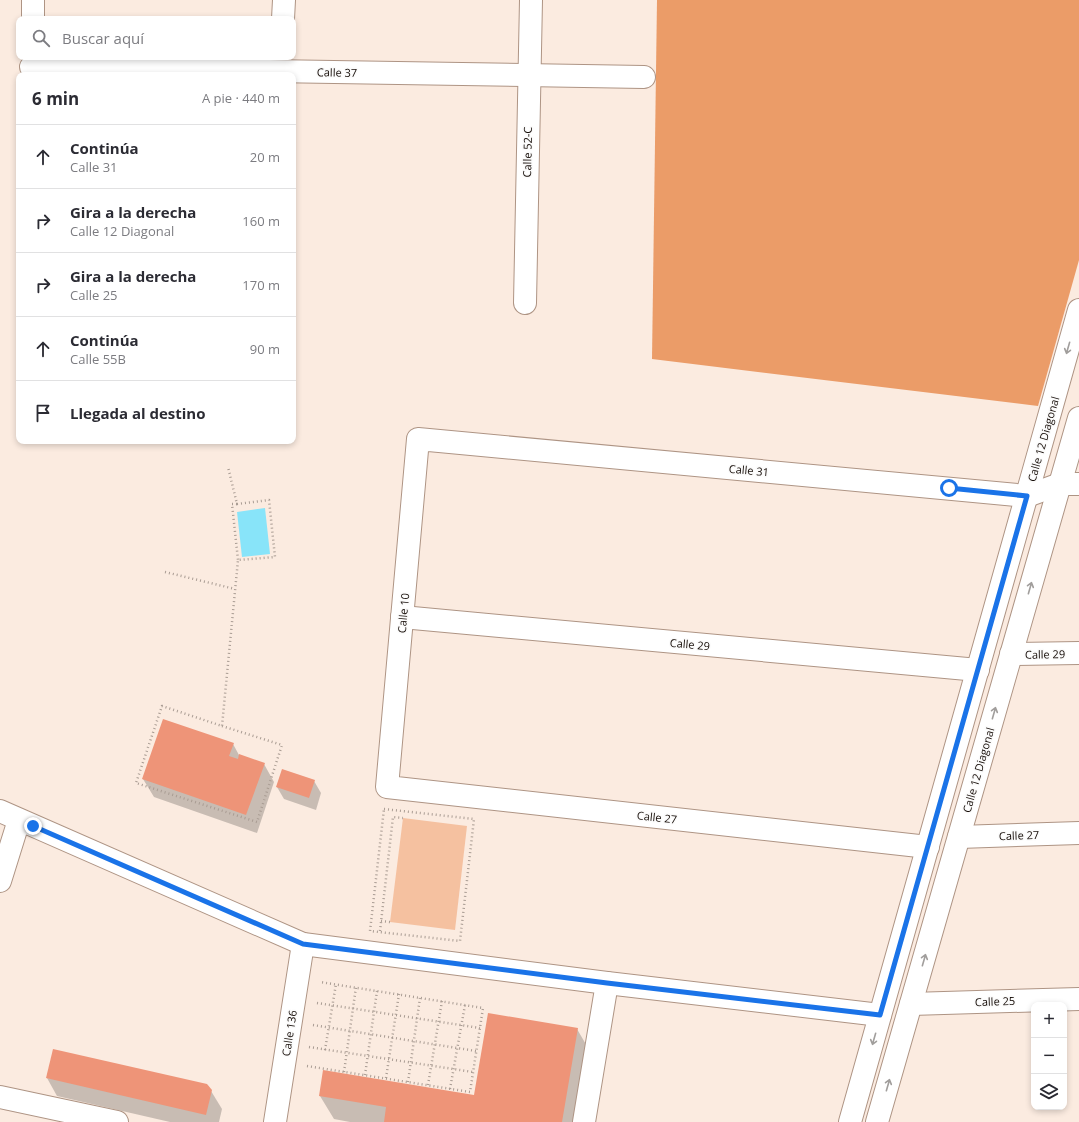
<!DOCTYPE html>
<html lang="es">
<head>
<meta charset="utf-8">
<style>
  :root { --surface:#fff; --page:#f2f2f3; --text:#2b2b33; --muted:#7c7c81; --line:#e1e1e2 }
  body { margin:0; font-family:"Open Sans",sans-serif; background:var(--page); color:var(--text) }
  .controls { position:absolute; right:12px; bottom:12px; display:grid; overflow:hidden; border-radius:8px; box-shadow:0 2px 6px #0003 }
  .controls button { width:36px; height:36px; display:grid; place-items:center; padding:0; border:0; border-bottom:1px solid var(--line); background:var(--surface); color:var(--text); font:20px sans-serif }
  .stop { position:absolute; width:12px; height:12px; margin:-9px; border:3px solid #1a73e8; border-radius:50%; background:#fff }
  .stop.end { background:#1a73e8; border-color:#fff; box-shadow:0 1px 4px #0008 }
  .list { margin:0; padding:0; list-style:none }
  h2 { display:flex; justify-content:space-between; align-items:center; height:52px; margin:0; padding:0 16px; font-size:17px }
  h2 small { font-size:13px; font-weight:400; color:var(--muted) }
  .list li { display:grid; grid-template-columns:26px 1fr auto; gap:12px; align-items:center; box-sizing:border-box; height:64px; padding:0 16px; border-top:1px solid var(--line) }
  .list b { display:block; font-size:15px; white-space:nowrap }
  .list p { margin:0; font-size:13px; white-space:nowrap; color:var(--muted) }
  .list em { font-size:13px; font-style:normal; color:var(--muted) }
  .icon { flex:none; width:22px; height:22px; fill:none; stroke:currentColor; stroke-width:2; stroke-linecap:round; stroke-linejoin:round }
  .map { position:relative; flex:none; width:1079px; height:1122px; overflow:hidden }
  .search { position:absolute; background:var(--surface); box-shadow:0 2px 6px #0003; left:16px; top:16px; width:280px; height:44px; display:flex; align-items:center; gap:10px; box-sizing:border-box; padding:0 14px; border-radius:8px; color:var(--muted); font-size:15px }
  .panel { position:absolute; background:var(--surface); box-shadow:0 2px 6px #0003; left:16px; top:72px; width:280px; height:372px; border-radius:8px }
  .map>svg:first-child { display:block }
  .green { fill:#f5c1a0 }
  .forest { fill:#eb9c68 }
  .water { fill:#88e4f9 }
  .shadow { fill:#0003 }
  .building { fill:#ee9478 }
  .lines { fill:none; stroke-linecap:round; stroke-linejoin:round }
  .minor-casing { stroke:#ae9484; stroke-width:24 }
  .path { stroke:#a99c93; stroke-width:2.5; stroke-dasharray:1 3; stroke-linecap:butt }
  .minor { stroke:#fff; stroke-width:22 }
  .oneway { stroke:#a19e9c }
  .route { stroke:#1a73e8; stroke-width:5 }
  .labels { text-anchor:middle; dominant-baseline:central; stroke-width:3; stroke-linejoin:round; paint-order:stroke }
  .street-label { font-size:11px; fill:#150c07; stroke:#fbfbfb }
</style>
</head>
<body>
<div class="map">
<svg width="1079" height="1122" viewBox="0 0 1079 1122">
  <rect width="100%" height="100%" fill="#fbebe0"/>
  <polygon class="green" points="403,818 467,826 455,930 390,922"/>
  <polygon class="forest" points="657,0 1079,0 1079,260 1038,406 652,359"/>
  <polygon class="water" points="265,508 270,554 242,557 237,512"/>
  <g class="shadow">
    <polygon points="233,744 239,755 264,764 274,782 257,833 154,797 143,779"/>
    <polygon points="314,781 321,793 316,810 284,799 277,787"/>
    <polygon points="577,1029 591,1053 580,1122 350,1122 334,1119 320,1096 475,1096"/>
    <polygon points="47,1078 211,1091 222,1109 219,1122 170,1122 57,1096"/>
  </g>
  <g class="building">
    <polygon points="163,719 234,743 229,756 238,759 239,754 265,763 246,815 142,779"/>
    <polygon points="282,769 315,780 309,798 276,787"/>
    <polygon points="488,1013 578,1028 562,1122 384,1122 386,1107 319,1096 323,1070 474,1095"/>
    <polygon points="53,1049 207,1084 212,1090 206,1115 46,1078"/>
  </g>
  <g class="lines">
    <g class="minor-casing">
      <g id="minor">
        <polyline points="33,19 33,0"/>
        <polyline points="283,19 284,0"/>
        <polyline points="31,67 644,77"/>
        <polyline points="525,303 531,0"/>
        <polyline points="402,617 978,670"/>
        <polyline points="1011,654 1079,653"/>
        <polyline points="0,811 303,944 607,983 880,1015"/>
        <polyline points="959,837 1079,833"/>
        <polyline points="928,847 387,787 418,439 1027,496 1060,484 1079,484"/>
        <polyline points="0,881 19,820"/>
        <polyline points="911,1004 1079,999"/>
        <polyline points="0,1097 117,1122"/>
        <polyline points="275,1122 303,944"/>
        <polyline points="584,1122 607,983"/>
        <polyline points="850,1122 1079,310"/>
        <polyline points="877,1122 1079,418"/>
      </g>
    </g>
    <g class="path">
      <polyline points="237,504 232,504 238,560"/>
      <polyline points="165,572 235,589"/>
      <polyline points="222,726 282,745 257,822 136,783 162,706 222,726 238,560 275,557 269,500 237,504 228,467"/>
      <polygon points="384,809 474,819 460,941 370,931"/>
      <polyline points="381,921 390,922"/>
      <polyline points="380,931 393,817 403,818"/>
      <polyline points="317,1003 480,1028"/>
      <polyline points="313,1025 476,1051"/>
      <polyline points="309,1047 473,1072"/>
      <polyline points="325,1050 336,984"/>
      <polyline points="307,1066 470,1092 483,1008 320,982"/>
      <polyline points="344,1072 356,987"/>
      <polyline points="365,1075 377,991"/>
      <polyline points="386,1078 399,994"/>
      <polyline points="408,1082 420,998"/>
      <polyline points="428,1085 442,1001"/>
      <polyline points="450,1089 465,1005"/>
    </g>
    <use href="#minor" class="minor"/>
  </g>
  <defs><path id="oneway-shaft" d="M-6 0H5M1.5-3L5.5 0L1.5 3" fill="none" stroke-width="1.6" stroke-linecap="round" stroke-linejoin="round"/></defs>
  <g class="oneway">
    <use href="#oneway-shaft" transform="translate(1068 348) rotate(106)"/>
    <use href="#oneway-shaft" transform="translate(1030 588) rotate(-74)"/>
    <use href="#oneway-shaft" transform="translate(994 713) rotate(-74)"/>
    <use href="#oneway-shaft" transform="translate(924 960) rotate(-74)"/>
    <use href="#oneway-shaft" transform="translate(874 1039) rotate(106)"/>
    <use href="#oneway-shaft" transform="translate(888 1085) rotate(-74)"/>
  </g>
  <g class="lines">
    <polyline class="route" points="33,826 303,944 607,983 880,1015 1027,496 949,488"/>
  </g>
  <g class="labels">
    <g class="street-label">
      <text transform="translate(337 72) rotate(1)">Calle 37</text>
      <text transform="translate(527 152) rotate(-89)">Calle 52-C</text>
      <text transform="translate(1043 439) rotate(-74)">Calle 12 Diagonal</text>
      <text transform="translate(749 470) rotate(5)">Calle 31</text>
      <text transform="translate(403 613) rotate(-85)">Calle 10</text>
      <text transform="translate(690 644) rotate(5)">Calle 29</text>
      <text transform="translate(1045 654) rotate(-1)">Calle 29</text>
      <text transform="translate(978 770) rotate(-74)">Calle 12 Diagonal</text>
      <text transform="translate(657 817) rotate(6)">Calle 27</text>
      <text transform="translate(1019 835) rotate(-2)">Calle 27</text>
      <text transform="translate(995 1001) rotate(-2)">Calle 25</text>
      <text transform="translate(289 1033) rotate(-81)">Calle 136</text>
    </g>
  </g>
</svg>
<div class="controls">
<button>+</button>
<button>−</button>
<button><svg class="icon" aria-label="layers" viewBox="0 0 24 24"><path d="M12 4l9 5-9 5-9-5zM3 14l9 5 9-5"/></svg></button>
</div>
<div class="stop" style="left:949px;top:488px"></div>
<div class="stop end" style="left:33px;top:826px"></div>
<div class="search"><svg class="icon" aria-label="search" viewBox="0 0 24 24"><circle cx="10" cy="10" r="6"/><path d="M15 15l6 6"/></svg>Buscar aquí</div>
<section class="panel">
<h2>6 min<small>A pie · 440 m</small></h2>
<ul class="list">
<li><svg class="icon" aria-label="ahead" viewBox="0 0 24 24"><path d="M12 20V5M6 11l6-6 6 6"/></svg><div><b>Continúa</b><p>Calle 31</p></div><em>20 m</em></li>
<li><svg class="icon" aria-label="right" viewBox="0 0 24 24"><path d="M7 20v-9h11M14 6l5 5-5 5"/></svg><div><b>Gira a la derecha</b><p>Calle 12 Diagonal</p></div><em>160 m</em></li>
<li><svg class="icon" aria-label="right" viewBox="0 0 24 24"><path d="M7 20v-9h11M14 6l5 5-5 5"/></svg><div><b>Gira a la derecha</b><p>Calle 25</p></div><em>170 m</em></li>
<li><svg class="icon" aria-label="ahead" viewBox="0 0 24 24"><path d="M12 20V5M6 11l6-6 6 6"/></svg><div><b>Continúa</b><p>Calle 55B</p></div><em>90 m</em></li>
<li><svg class="icon" aria-label="arrive" viewBox="0 0 24 24"><path d="M6 21V4h12l-3 4 3 4H6"/></svg><div><b>Llegada al destino</b></div></li>
</ul>
</section>
</div>
</body>
</html>
